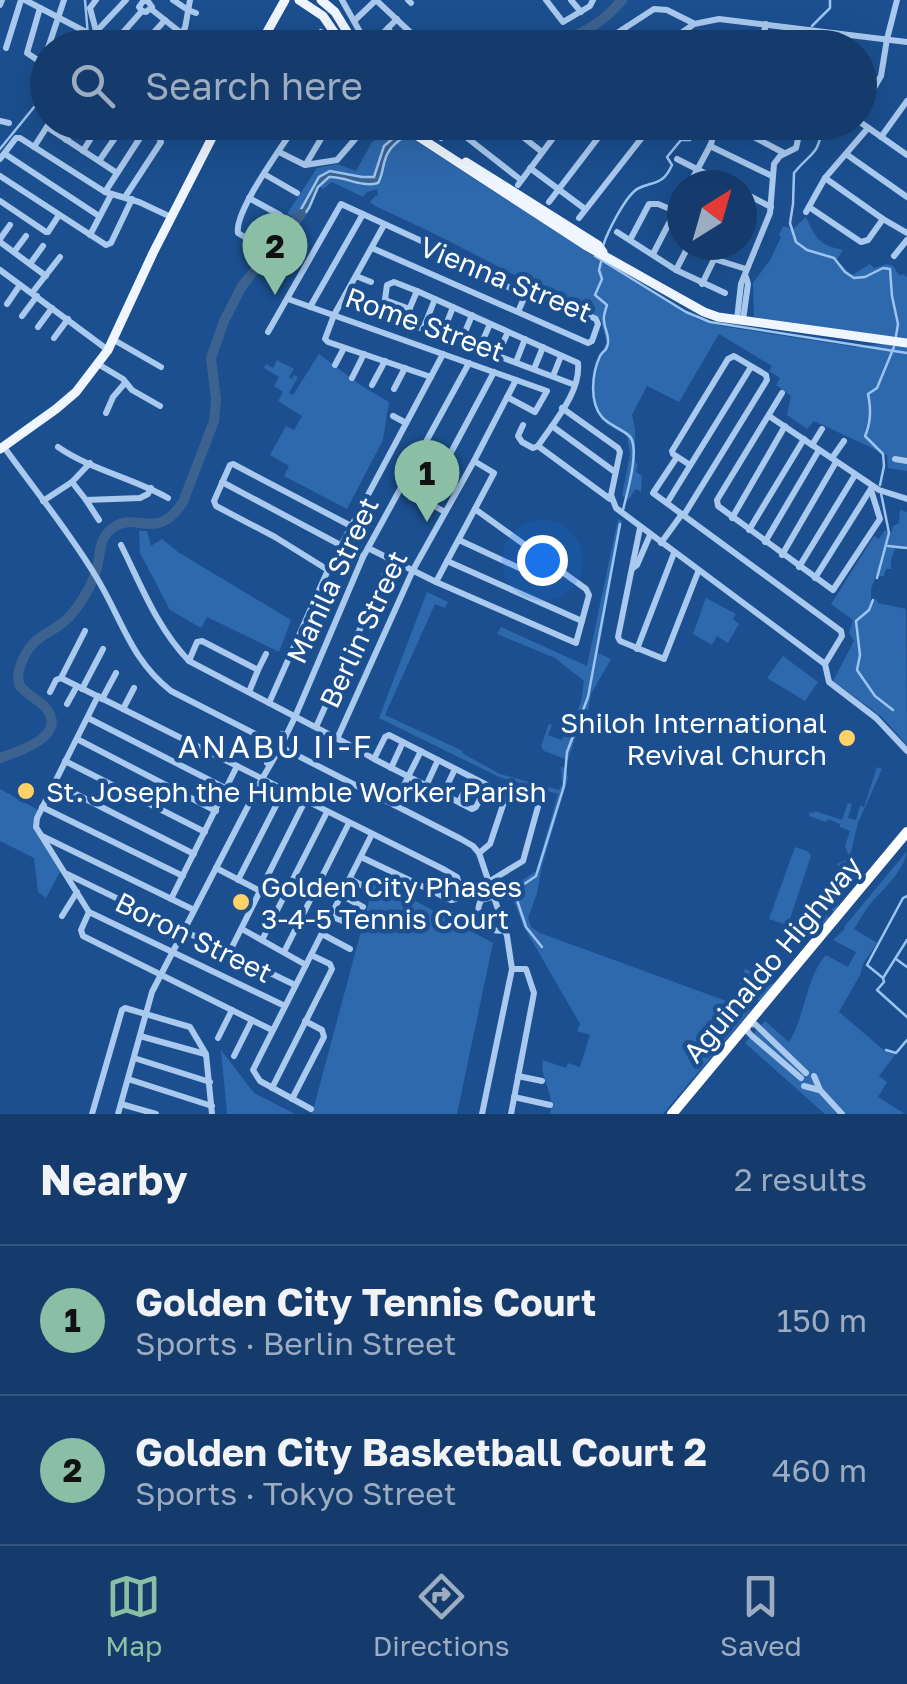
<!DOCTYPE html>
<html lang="en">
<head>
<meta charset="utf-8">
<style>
  :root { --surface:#143b6b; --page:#1d4271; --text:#f1f3f6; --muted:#9dadc1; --line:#33557e; --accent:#8abfa5 }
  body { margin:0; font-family:"Golos Text",sans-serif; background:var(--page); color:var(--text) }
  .compass { position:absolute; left:667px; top:170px; width:90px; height:90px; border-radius:50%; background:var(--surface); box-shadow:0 10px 40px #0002; rotate:37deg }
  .you { position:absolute; left:542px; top:560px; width:35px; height:35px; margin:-25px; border:8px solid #fff; border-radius:50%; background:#1a73e8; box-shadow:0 0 0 15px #1a73e833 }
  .badge { display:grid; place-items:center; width:65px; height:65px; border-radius:50%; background:var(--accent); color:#111; font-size:32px; font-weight:700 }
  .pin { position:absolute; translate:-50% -82px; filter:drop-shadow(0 2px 5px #0008) }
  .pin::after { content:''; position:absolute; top:52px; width:35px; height:30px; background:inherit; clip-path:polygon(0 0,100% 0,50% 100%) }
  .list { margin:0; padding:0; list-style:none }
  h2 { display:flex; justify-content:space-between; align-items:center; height:130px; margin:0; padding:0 40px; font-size:42px }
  h2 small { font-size:32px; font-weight:400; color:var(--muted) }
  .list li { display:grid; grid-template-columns:65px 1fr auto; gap:30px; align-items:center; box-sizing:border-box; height:150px; padding:0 40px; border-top:2px solid var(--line) }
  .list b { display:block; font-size:38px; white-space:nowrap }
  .list p { margin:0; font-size:32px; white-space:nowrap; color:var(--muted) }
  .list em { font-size:32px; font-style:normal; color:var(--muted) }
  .icon { flex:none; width:55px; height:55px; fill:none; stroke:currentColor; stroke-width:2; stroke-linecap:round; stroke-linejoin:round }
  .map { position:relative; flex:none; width:907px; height:1114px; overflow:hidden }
  .search { position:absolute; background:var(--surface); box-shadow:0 10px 40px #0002; left:30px; right:30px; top:30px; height:110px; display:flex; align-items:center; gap:25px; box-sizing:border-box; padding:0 35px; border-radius:55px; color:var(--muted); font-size:38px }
  .sheet { height:430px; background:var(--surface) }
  nav { display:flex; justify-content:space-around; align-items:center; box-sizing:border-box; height:140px; border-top:2px solid var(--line); background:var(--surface); font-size:28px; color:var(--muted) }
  nav a { display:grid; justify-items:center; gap:5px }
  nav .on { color:var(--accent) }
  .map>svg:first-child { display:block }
  .green { fill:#2e69ad }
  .water { fill:#3c6290; stroke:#9cc4f0; stroke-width:2.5 }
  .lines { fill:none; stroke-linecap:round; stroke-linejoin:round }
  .stream { stroke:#9cc4f0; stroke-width:2.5 }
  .river { stroke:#3c6290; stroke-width:10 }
  .minor { stroke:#a9c9ee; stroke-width:6 }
  .major { stroke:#f0f6ff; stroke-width:9 }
  .highway { stroke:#fff; stroke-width:10 }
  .poi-dot { fill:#ffd166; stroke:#1b4f8f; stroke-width:4 }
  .labels { text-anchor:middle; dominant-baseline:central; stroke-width:9; stroke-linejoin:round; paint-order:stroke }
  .street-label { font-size:28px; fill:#fff; stroke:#1b4f8f }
  .poi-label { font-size:28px; fill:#fff; stroke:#1b4f8f; text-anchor:start }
  .quarter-label { font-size:32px; letter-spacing:2.5px; fill:#fff; stroke:#1b4f8f }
</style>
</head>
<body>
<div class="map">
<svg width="907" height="1114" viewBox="0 0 907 1114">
  <rect width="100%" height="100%" fill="#1b4f8f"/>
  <g class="green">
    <path d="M386 134 393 137C378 150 382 163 374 177H362L335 171 319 177 296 219 287 214 317 168 337 164 356 171 372 142Z"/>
    <path d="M408 136 601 260 697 319 721 326 856 347 883 344 907 347V471L888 468 887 455 814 421 807 429 787 415 791 396 776 385 780 378 769 371 772 366 719 334 679 402 647 386 632 415 635 428V462L638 464 636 472 642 476 641 492 636 489 628 500 622 496 630 454 627 435C595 422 588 405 595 372 598 361 601 352 607 343L600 318C524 282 452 240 375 206L370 202 375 196 378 195 377 189 367 192 363 197 332 182 323 189 319 186 329 177 336 176 361 185 382 175C383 155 391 146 408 136Z"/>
    <path d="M806 217C816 239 819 245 843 250L836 261 852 275 870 264 874 268 887 264 893 266 899 275 904 274 907 277V339L754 317 753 283 770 260 781 237 779 235 783 226 793 229Z"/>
    <polygon points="319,354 362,386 389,402 383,440 347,509 284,476 289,466 270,455 286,426 294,430 302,416 278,401 283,392 274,386 279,377 264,368 266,364 273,368 277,360 294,369 289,377 292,379 294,375 298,377 289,393 293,395"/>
    <polygon points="900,510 907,512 907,549 895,549 891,560 891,569 886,569 884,576 876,576 871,589 871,600 875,601 876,598 878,603 906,609 907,745 882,717 833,681 854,641 849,633 853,620 831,604 874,536 879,539 885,530 891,533 893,526 899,523"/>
    <polygon points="618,519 622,521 598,653 611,659 591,694 588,711 585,708 568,760 544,751 541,746 549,724 552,725 548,735 562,740 564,735 567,736 581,702 584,681 555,658 497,634 501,627 587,666"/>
    <polygon points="139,531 147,531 151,546 162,539 178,552 291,620 279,652 207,617 201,628 170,610 140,553"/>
    <path d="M427 592 448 602 445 608 435 604 385 715 463 751 462 753 500 774 559 790 562 784 561 767 566 768 568 778 542 866 537 893 528 918 531 927 540 933 751 1010 663 1114H550C556 1094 539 1080 543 1060L566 1068 568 1063 580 1067 590 1035 577 1031 580 1024 524 927 509 889 536 871 558 794 499 777 379 718Z"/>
    <polygon points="706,598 736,614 733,619 739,624 728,643 717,636 712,645 693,634"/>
    <polygon points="783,656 818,682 805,701 767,678"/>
    <polygon points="877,767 882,769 858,823 837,909 834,912 831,910 826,916 829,918 817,929 816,926 810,924 808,928 803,926 809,907 824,911 839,869 837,864 846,860 848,854 845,846 850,831 840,827 840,824 828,819 826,822 809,816 810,812 814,813 815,811 842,820 848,803 852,804 848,818 856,820 860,806 864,807"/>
    <polygon points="0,789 40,811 35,823 62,868 46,898 38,892 34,858 0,841"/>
    <polygon points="795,847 809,852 811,856 789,922 784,924 769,919"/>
    <path d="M907 851C902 875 883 888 868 907 863 914 858 922 854 929L877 943 863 964 860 975 839 1012 885 1051 895 1055 879 1076 887 1082 878 1097 905 1114H825L745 1043 765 1021 789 1042C806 1015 805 979 826 955L848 967 856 952 833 940 845 929 844 927Z"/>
    <polygon points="375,879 493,943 457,1114 312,1114"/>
    <path d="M764 963 768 967 762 975 772 984 776 982C759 1004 762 1004 735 995L745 969 760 975Z"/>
    <polygon points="221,1050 254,1093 295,1114 227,1114"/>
  </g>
  <path class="water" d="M411 123H422C413 131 395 141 389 151 382 161 384 173 378 183 360 188 346 176 329 177L318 187 309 208 297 225 294 222 319 177 330 171 362 177H374L384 146Z"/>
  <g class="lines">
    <g class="stream">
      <polyline points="85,0 89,48"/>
      <polyline points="812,26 830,8 830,0"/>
      <polyline points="811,48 811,34"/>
      <path d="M822 122C820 157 811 151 794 173L793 204 790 223 796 242 807 250 834 258 845 272 854 278 865 277 883 268 890 269 892 296 898 324 896 336"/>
      <polyline points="0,149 48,90"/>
      <path d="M603 246C607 233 626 194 639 188 655 181 663 185 672 165L667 157 681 140H690C695 133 690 128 687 122"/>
      <polyline points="595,256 686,312 710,322 907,353"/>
      <path d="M601 262 599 270 602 279 595 295 607 305C606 308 603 317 604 320 604 328 609 334 608 343 606 353 605 348 600 356 592 373 589 402 602 417 609 426 629 431 632 440 638 456 627 493 623 510"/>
      <path d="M880 485 884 466 883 454 865 436C871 423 871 408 868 394L877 388 894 347"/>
      <polyline points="888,546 907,548"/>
      <polyline points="877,578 889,533 881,493"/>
      <polyline points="873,600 869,610 856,621 860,655 857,670 875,696 893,710"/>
      <polyline points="907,940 883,978 884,982 877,990 907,1017"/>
      <polyline points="542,947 526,927 514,891 536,876 564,786 567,752 588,697 620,524"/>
      <polyline points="896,959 907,967"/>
      <polyline points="883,978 867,965 903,898 907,896"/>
      <polyline points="886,1050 896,1053 907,1040"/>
    </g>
    <g class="river">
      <path d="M538 48C573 38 598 29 622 0"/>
      <path d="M0 758C19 751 70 736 45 707 38 699 27 695 20 686 17 677 18 673 21 664 34 629 55 637 75 610 84 598 93 583 97 568 101 552 98 538 114 527 137 511 156 543 183 502L214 421 216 400 211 358 224 321 242 286 301 214"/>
    </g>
    <g class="minor">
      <polyline points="25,0 111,45"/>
      <polyline points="144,0 139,7 142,11 146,12 152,7 147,0"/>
      <polyline points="173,0 188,10 196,13"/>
      <polyline points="342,0 369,48"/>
      <polyline points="376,0 427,48"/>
      <polyline points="408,0 411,3"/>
      <polyline points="546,0 563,22 590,6 593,0"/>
      <polyline points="571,0 581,12"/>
      <polyline points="0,5 2,0"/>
      <polyline points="40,8 27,53 48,67"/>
      <polyline points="151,9 190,40"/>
      <polyline points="354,21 376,0"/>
      <polyline points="388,28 400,48"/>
      <polyline points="96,31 90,8 96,0"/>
      <polyline points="153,33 169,48"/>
      <polyline points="181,33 185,28 190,0"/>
      <polyline points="93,35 126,0"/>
      <polyline points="110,47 142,11"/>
      <polyline points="369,47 397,19"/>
      <polyline points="6,48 21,0"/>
      <polyline points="48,48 64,0"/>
      <polyline points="140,48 165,20"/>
      <polyline points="312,48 321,32"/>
      <polyline points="594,48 654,9 667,10 693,23"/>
      <polyline points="660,48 694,24 719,19 907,42"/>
      <polyline points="760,48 766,24"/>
      <polyline points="860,112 881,76 887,39 897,0"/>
      <polyline points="0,121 9,123"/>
      <polyline points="268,122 289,136"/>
      <polyline points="504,122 542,152"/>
      <polyline points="634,122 644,135"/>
      <polyline points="707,122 712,141 710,146"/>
      <polyline points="735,122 737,128 784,153"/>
      <polyline points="779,122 800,134"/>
      <polyline points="860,122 907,155"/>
      <polyline points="452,126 521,180"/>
      <polyline points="47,127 117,173"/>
      <polyline points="881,137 907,101"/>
      <polyline points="441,138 455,122"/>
      <polyline points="66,140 78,122"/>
      <polyline points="710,146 772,176"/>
      <polyline points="34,147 50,122"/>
      <polyline points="83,151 101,122"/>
      <polyline points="279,152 305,165 337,160 363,130 363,122"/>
      <polyline points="5,154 99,216"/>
      <polyline points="846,154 907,197"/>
      <polyline points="0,159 16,138 20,138 105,192 139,202 171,217"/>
      <polyline points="677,159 728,185"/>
      <polyline points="99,161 126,122"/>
      <polyline points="306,164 331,122"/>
      <polyline points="530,168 585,209"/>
      <polyline points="264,174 297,193"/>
      <polyline points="0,176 106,245 111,243 132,199"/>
      <polyline points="825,178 883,219 907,233"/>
      <polyline points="518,185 565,122"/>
      <polyline points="689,185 710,146"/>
      <polyline points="105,192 147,127"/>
      <polyline points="742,192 771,207"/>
      <polyline points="125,197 161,142 158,135 141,122"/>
      <polyline points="249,198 280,215"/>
      <polyline points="0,201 46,232 48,232 59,215"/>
      <polyline points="549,202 601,134 615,122"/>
      <polyline points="809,207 861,242 868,240 883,219"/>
      <polyline points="806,212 825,178 868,128"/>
      <polyline points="579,218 644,135 657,122"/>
      <polyline points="384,225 334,315 325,339 328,342 431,377"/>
      <polyline points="617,232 676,270 725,293"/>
      <polyline points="90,235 111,195"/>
      <polyline points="0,239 10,225"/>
      <polyline points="630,240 649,204 658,204 675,211"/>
      <polyline points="0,242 46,276"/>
      <path d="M256 244 238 233C234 211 284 144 298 122"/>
      <polyline points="372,248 588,343 592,341 598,324 596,319 533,289 527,291 518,312"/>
      <polyline points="14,252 26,236"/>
      <polyline points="653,254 682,198"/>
      <polyline points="894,256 907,240"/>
      <polyline points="714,259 746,269"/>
      <polyline points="30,264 43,246"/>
      <polyline points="0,270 108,350"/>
      <polyline points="676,270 689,245"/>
      <polyline points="356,276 371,282"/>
      <polyline points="702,284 721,245"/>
      <polyline points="32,293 60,257"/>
      <polyline points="345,295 364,302"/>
      <polyline points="288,299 547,391 535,412 507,397"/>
      <polyline points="385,300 410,309"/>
      <polyline points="7,304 20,285"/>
      <polyline points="310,307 363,214"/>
      <polyline points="22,316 37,296"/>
      <polyline points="737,319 741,284 770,213 774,164 780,156 796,148 802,122"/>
      <polyline points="743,320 748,284 746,277"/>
      <polyline points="404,322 417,291"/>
      <polyline points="38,327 52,308"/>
      <polyline points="423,329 435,299"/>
      <polyline points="268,332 341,204 428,244 525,296"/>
      <polyline points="442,335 453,307"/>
      <polyline points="54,338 68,319"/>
      <polyline points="114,340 161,367"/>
      <polyline points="461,342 472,315"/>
      <polyline points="479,349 490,324"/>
      <polyline points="497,356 508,332"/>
      <polyline points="516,362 525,339"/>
      <polyline points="98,364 123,379 132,390 160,406"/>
      <polyline points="335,365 344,348"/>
      <polyline points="534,369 543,347"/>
      <polyline points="553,376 561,356"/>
      <polyline points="352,378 364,354"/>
      <polyline points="372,385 385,361"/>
      <polyline points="394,389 405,368"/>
      <polyline points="782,393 717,500 718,506 833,590 880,519 871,490"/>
      <polyline points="562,408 618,448 620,452 611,495 616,508 825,664"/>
      <polyline points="106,413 113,397 125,383"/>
      <polyline points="393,416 406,423"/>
      <polyline points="769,416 879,490 907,499"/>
      <polyline points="523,425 518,436 522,442 533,448 538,446 610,499"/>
      <polyline points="552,426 615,472"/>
      <polyline points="812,445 822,429"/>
      <path d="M538 446C554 422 581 392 578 363L417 291 394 282 387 285 383 314 386 317 442 335 575 385"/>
      <path d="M4 447C34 489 68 530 95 575 122 618 129 658 171 691L461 839 473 846 479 853 507 936 512 969 482 1114"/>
      <path d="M58 447C91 470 133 478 168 498"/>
      <polyline points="677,457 653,493 841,631 842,636 825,664 829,682 876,718 907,751"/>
      <polyline points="832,458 844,441"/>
      <polyline points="895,459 907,461"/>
      <polyline points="72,482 90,463"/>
      <polyline points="222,482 363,557"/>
      <polyline points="401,487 445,512"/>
      <polyline points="86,500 99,520"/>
      <polyline points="43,501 72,482 86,500 140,498 148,494 151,488"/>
      <polyline points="425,501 494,372"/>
      <polyline points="667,503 751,367"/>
      <polyline points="684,515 767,380 766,375 734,356 728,359 672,451 673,454 690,465"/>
      <polyline points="732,518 785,426"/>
      <polyline points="640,528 618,637 620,641 664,659 698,572"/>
      <polyline points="749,530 804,439"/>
      <polyline points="459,540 545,580 551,579 557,569"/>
      <polyline points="765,542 819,450"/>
      <polyline points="661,543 682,514"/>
      <path d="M121 545C141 585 157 628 189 661L359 750"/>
      <polyline points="368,548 436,582 576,643 589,595 586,589 475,509"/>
      <polyline points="782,555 836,462"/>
      <polyline points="447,561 582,621"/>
      <polyline points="799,567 855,475"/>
      <polyline points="632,569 637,565 650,535"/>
      <polyline points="328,570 275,537 216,506 214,501 230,465 233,464 351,526"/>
      <polyline points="815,578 872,487"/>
      <polyline points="436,582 494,473 474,461"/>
      <polyline points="637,649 674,553"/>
      <polyline points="189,661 197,642 202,641 258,670 249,692"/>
      <polyline points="258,670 266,654"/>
      <polyline points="61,678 445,870 457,877 460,888 456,899 451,900 361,857"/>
      <polyline points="82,689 103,649"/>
      <polyline points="50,692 56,680 61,678 85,631"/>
      <polyline points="98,696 37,818 36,827 89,912 285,1006"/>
      <polyline points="102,699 116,673"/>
      <polyline points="269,703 328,570 443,354"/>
      <polyline points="67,704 77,686"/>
      <polyline points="123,709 134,688"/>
      <polyline points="88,718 227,789"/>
      <polyline points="316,727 391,560"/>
      <polyline points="77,739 216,811"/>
      <polyline points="337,739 413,570 474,461 516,380"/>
      <polyline points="367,755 374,759 472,809 476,807 487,785 389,735 385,737 374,759"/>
      <polyline points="65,761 205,832"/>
      <polyline points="267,763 282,734"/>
      <polyline points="391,768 403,742"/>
      <polyline points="54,783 194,854"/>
      <polyline points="426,786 438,760"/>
      <polyline points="443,794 455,769"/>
      <polyline points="459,802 471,777"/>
      <polyline points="394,805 421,751"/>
      <polyline points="42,807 183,876"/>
      <polyline points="42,836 194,910"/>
      <polyline points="479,853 490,844 507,793 539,803 523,861 490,881"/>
      <polyline points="216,868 260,891"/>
      <polyline points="67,874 295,985"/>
      <polyline points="350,879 367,888"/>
      <polyline points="238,880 284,790"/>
      <polyline points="341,895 363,907"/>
      <path d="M495 896 481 900C472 918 487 934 505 930"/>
      <polyline points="171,899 237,766"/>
      <polyline points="89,912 81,930 83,936 272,1030"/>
      <polyline points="62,916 77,892"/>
      <polyline points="331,916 354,926"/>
      <polyline points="242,929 306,965"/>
      <polyline points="322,934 350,949"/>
      <polyline points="262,940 327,812"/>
      <polyline points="284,952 349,823"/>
      <polyline points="229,953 305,801"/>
      <polyline points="140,1036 205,1054"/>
      <polyline points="218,1038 232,1010"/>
      <polyline points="234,1056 252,1020"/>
      <polyline points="134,1058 210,1082"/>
      <polyline points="518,1076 542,1081"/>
      <polyline points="814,1076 820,1090 842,1114"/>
      <polyline points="801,1078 752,1036 748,1032 747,1025 755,1024 806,1073"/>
      <polyline points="128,1079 212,1106"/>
      <polyline points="804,1086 819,1090"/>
      <polyline points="272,1088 332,969 330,964 311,955"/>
      <polyline points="514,1097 550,1105"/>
      <polyline points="292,1099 324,1037 322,1030 305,1021"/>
      <polyline points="121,1104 156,1114"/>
      <polyline points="311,1109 260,1081 253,1070 372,834"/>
      <polyline points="92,1114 122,1010 125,1008 190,1027 206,1054 212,1114"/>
      <polyline points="118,1114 152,992 262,779 280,748 295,717 363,557 469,363"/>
      <polyline points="511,1114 534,993 526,969 512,969"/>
    </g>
    <g class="major">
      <polyline points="299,0 323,16 345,48"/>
      <polyline points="321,0 335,12 357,48"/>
      <polyline points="258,48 285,0"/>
      <polyline points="396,122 585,245 704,312 718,317 907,343"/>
      <polyline points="466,162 598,245 603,252"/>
      <polyline points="0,449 56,409 76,392 108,350 153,253 220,122"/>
    </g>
    <polyline class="highway" points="672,1114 907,832"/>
  </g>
  <g class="poi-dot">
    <circle cx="847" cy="738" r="10"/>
    <circle cx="26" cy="791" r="10"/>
    <circle cx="241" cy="902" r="10"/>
  </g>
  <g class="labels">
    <g class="street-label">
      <text transform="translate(506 279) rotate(22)">Vienna Street</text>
      <text transform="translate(425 324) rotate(20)">Rome Street</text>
      <text transform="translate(332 580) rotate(-65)">Manila Street</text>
      <text transform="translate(363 629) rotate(-65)">Berlin Street</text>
      <text transform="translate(194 937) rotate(26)">Boron Street</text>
      <text transform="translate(772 959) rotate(-50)">Aguinaldo Highway</text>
    </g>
    <g class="poi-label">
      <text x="827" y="722" text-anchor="end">Shiloh International<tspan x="827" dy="32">Revival Church</tspan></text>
      <text x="46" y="791">St. Joseph the Humble Worker Parish</text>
      <text x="261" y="886">Golden City Phases<tspan x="261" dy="32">3-4-5 Tennis Court</tspan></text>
    </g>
    <g class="quarter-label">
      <text x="276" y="746">ANABU II-F</text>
    </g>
  </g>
</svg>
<svg class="compass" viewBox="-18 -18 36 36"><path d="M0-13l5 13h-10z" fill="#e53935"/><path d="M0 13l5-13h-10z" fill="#9dadc1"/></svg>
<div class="you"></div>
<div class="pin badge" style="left:427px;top:522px">1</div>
<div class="pin badge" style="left:275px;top:295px">2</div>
<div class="search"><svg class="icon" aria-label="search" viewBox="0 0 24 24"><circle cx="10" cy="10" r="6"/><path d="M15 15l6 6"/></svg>Search here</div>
</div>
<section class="sheet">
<h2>Nearby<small>2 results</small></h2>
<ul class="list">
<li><span class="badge">1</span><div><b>Golden City Tennis Court</b><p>Sports · Berlin Street</p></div><em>150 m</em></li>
<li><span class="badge">2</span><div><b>Golden City Basketball Court 2</b><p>Sports · Tokyo Street</p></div><em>460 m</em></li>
</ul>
</section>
<nav>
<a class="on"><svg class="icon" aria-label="map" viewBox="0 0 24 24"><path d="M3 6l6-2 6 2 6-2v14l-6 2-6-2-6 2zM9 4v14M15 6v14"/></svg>Map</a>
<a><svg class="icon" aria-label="directions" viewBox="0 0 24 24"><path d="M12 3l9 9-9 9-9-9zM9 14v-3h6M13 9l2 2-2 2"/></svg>Directions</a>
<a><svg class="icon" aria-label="saved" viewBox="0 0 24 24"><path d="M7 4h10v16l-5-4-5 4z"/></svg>Saved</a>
</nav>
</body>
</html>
